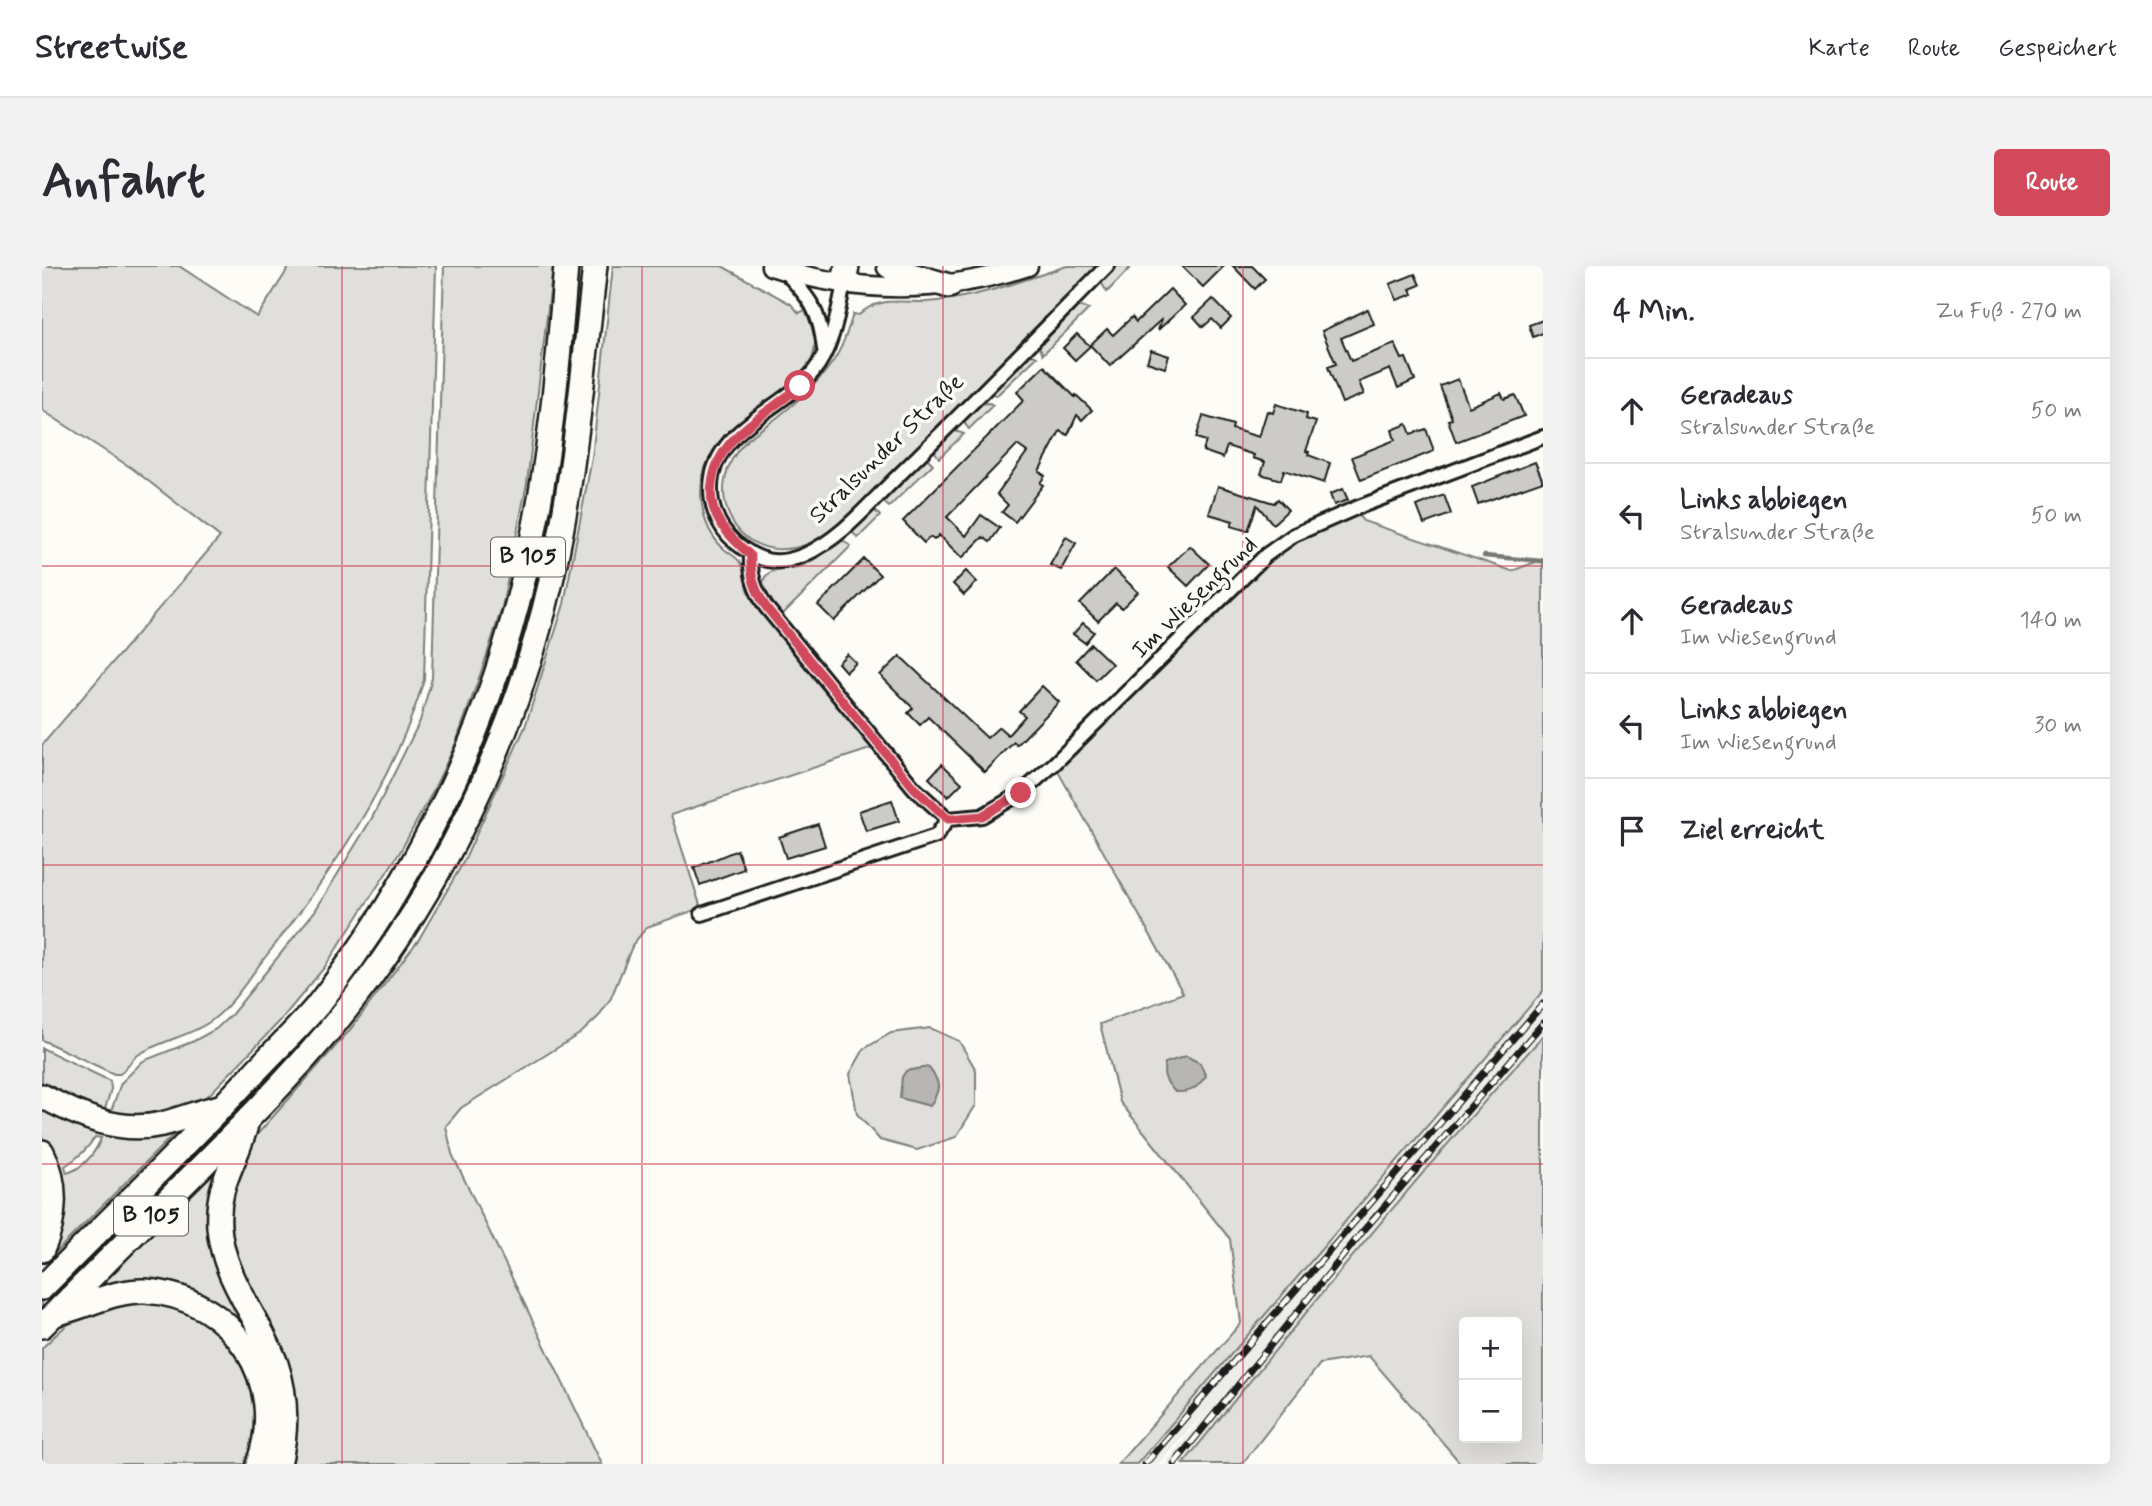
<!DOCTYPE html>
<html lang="de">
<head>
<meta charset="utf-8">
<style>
  :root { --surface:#fff; --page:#f2f2f3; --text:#2b2b33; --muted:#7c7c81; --line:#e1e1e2; --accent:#d1495b }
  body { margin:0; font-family:Mynerve,sans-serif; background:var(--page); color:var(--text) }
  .controls { position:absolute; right:21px; bottom:21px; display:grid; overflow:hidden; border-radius:7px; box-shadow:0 7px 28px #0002 }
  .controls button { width:63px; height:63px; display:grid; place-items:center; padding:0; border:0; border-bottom:2px solid var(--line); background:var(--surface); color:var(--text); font:35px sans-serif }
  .stop { position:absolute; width:21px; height:21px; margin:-16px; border:5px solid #d1495b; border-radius:50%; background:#fff }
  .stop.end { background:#d1495b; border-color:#fff; box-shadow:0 2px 7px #0008 }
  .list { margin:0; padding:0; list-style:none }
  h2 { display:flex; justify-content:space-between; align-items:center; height:91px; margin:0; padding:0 28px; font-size:30px }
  h2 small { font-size:23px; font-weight:400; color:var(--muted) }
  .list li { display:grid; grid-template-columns:46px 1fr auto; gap:21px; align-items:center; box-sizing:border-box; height:105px; padding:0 28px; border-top:2px solid var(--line) }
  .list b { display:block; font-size:26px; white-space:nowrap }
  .list p { margin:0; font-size:23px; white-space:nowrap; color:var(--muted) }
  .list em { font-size:23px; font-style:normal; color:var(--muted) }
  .icon { flex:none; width:38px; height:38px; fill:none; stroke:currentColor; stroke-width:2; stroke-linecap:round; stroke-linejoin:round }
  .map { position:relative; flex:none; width:1501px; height:1198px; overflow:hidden; border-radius:7px }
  header { display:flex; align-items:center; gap:42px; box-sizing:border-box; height:98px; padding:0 35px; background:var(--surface); border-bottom:2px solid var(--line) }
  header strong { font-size:33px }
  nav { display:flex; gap:38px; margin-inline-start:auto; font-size:24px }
  .intro { display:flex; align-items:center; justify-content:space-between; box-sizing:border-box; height:168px; padding:0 42px }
  h1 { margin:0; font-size:49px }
  .button { padding:18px 32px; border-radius:7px; background:var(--accent); color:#fff; font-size:24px; font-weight:700 }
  main { display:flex; gap:42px; padding:0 42px }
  aside { flex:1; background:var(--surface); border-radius:7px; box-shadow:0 7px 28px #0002 }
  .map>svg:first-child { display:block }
  .built { fill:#eeede9 }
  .green { fill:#e0dfdb; stroke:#7e7e7c; stroke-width:2; fill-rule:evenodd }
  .water { fill:#b7b6b2; stroke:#797876; stroke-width:2 }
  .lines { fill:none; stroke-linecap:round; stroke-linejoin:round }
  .stream { stroke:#797876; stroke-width:4.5 }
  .building { fill:#cccbc8; stroke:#1c1c1c; stroke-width:2 }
  .street-casing { stroke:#1c1c1c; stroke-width:18 }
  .secondary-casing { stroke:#1c1c1c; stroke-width:23 }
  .highway-casing { stroke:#1c1c1c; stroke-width:28 }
  .street { stroke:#fdfcf7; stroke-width:12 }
  .secondary { stroke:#fdfcf7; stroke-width:18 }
  .highway { stroke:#fdfcf7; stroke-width:23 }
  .rail-casing { stroke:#1c1c1c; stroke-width:7 }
  .rail { stroke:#fdfcf7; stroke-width:4.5; stroke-dasharray:13; stroke-linecap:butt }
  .route { stroke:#d1495b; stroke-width:9 }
  .grid { fill:none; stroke:#d1495b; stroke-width:2; stroke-opacity:0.55 }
  .labels { text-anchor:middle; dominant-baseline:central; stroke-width:7; stroke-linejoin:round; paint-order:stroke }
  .shield { fill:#fdfcf7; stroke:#605f5e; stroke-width:2 }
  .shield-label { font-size:23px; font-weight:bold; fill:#1c1c1c }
  .street-label { font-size:24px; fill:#1c1c1c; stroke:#fdfcf7 }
</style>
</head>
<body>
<header>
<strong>Streetwise</strong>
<nav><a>Karte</a><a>Route</a><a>Gespeichert</a></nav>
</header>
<div class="intro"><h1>Anfahrt</h1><a class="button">Route</a></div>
<main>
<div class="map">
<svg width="1501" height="1198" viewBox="0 0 1501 1198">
  <rect width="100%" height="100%" fill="#fdfcf7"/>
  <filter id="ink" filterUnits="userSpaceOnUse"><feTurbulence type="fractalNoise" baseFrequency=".0143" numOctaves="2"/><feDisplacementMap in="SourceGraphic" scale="14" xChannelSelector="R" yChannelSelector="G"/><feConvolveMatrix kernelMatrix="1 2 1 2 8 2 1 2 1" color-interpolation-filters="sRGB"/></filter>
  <g filter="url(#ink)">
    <polygon class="built" points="1501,725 1501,770 1433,845 1238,1077 1141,1198 1123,1198 1168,1141 1117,1198 1095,1198"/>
    <g class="green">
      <path d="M0 0H137L215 51 248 0H394L382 413C353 515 286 612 221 694 205 715 190 739 169 755 147 771 119 774 96 789 89 794 84 802 78 808H72L0 774V479L178 271 91 203 0 144Z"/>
      <polygon points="402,0 511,0 485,217 460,341 443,395 413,479 389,529 358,586 282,702 238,755 168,828 152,839 90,855 0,823 0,782 68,815 69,823 63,843 69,845 79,817 101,795 152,775 174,763 190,748 273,645 330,552 378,455 390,412"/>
      <path d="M534 0H543C531 105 523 212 499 315 464 461 401 596 312 717 275 766 232 809 189 853 127 917 63 981 0 1044V1033L174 860 265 763 452 446Z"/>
      <path d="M571 0H680L749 38 757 47 763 44C767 53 773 64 773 74 775 144 647 145 660 239 662 254 669 270 680 281 685 286 693 290 697 295 705 307 707 326 715 339 724 353 738 366 749 379 778 413 806 447 834 481L629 549 659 642 605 661 591 678 569 732 556 751 539 767 419 842 404 860 410 888 560 1198H243L193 1000 183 940 204 881 307 765 377 673 423 593 483 461 522 338 550 192Z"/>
      <path d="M1025 0H1059L797 260C777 274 758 285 733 283 715 281 699 271 690 255 675 229 682 197 703 176 713 166 726 159 737 150 756 135 776 117 790 97 800 83 806 64 811 48L817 49C835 30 861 37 884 36 933 33 979 15 1025 0Z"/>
      <polygon points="1075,0 1085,0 1088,2 1065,26 1059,16"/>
      <polygon points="1035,40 1047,43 1001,88 996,78"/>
      <polygon points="987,87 995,91 954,130 949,125"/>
      <polygon points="947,137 951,139 927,163 920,154 936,138"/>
      <polygon points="910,164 922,168 897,192 891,183"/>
      <polygon points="883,190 891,198 847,241 839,234"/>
      <polygon points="831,242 838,250 816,272 808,264"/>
      <polygon points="1314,247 1321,255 1470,305 1501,293 1501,725 1095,1198 1076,1198 1199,1057 1188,973 1078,836 1058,758 1141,727 1014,502 1226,293 1255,274"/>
      <path d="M799 274 809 280 740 349C731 338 706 313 734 304 743 302 752 303 761 299 776 294 787 283 799 274Z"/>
      <polygon points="888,762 917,775 934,804 934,839 914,871 875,884 838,874 815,848 808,808 822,783 849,767"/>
      <path d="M1501 770V1198H1419L1327 1090 1278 1098 1200 1198H1141C1258 1053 1376 908 1501 770ZM1422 1056H1475V1172H1422Z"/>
      <path d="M0 838 135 865 2 998 11 976 5 878 0 871ZM53 871 59 872 58 875C51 890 41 902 25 907L23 900C36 892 45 884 53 871Z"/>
      <polygon points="174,905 173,918 217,1076 232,1151 169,1038 49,1028"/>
      <path d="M73 1034 138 1037 186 1068 219 1134 209 1198H0V1082C26 1056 38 1047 73 1034Z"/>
    </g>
    <g class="water">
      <path d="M1144 790 1158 797 1164 810C1154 823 1149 827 1133 826 1124 816 1120 810 1123 797Z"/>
      <path d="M886 801C899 816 899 823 888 840L858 832 860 811 864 805Z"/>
    </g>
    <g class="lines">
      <polyline class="stream" points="1442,290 1501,295"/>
    </g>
    <g class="building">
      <polygon points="1140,0 1182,0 1161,21"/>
      <polygon points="1191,0 1210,0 1223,13 1213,23"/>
      <polygon points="1373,8 1378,19 1368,23 1371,28 1355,34 1348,18"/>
      <polygon points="1128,23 1143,39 1116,64 1120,53 1068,100 1048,79 1065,63 1071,69 1090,51 1094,56"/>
      <polygon points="1171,33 1189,52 1179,62 1170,53 1161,61 1152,51"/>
      <polygon points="1326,43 1332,58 1299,72 1309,95 1353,78 1360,93 1364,92 1373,114 1356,122 1348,103 1317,116 1322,128 1300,137 1286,101 1294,98 1280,65"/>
      <polygon points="1501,54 1501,67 1491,71 1487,59"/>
      <polygon points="1035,68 1048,80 1033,94 1021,82"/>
      <polygon points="1109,84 1127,90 1123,102 1105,96"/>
      <polygon points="1002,100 1033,131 1034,129 1050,144 1040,154 1035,149 1026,169 1018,165 997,205 1003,210 998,217 1001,219 973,256 960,246 966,239 955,228 985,186 975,179 905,251 924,270 939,249 958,262 948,276 941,271 920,292 897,269 892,274 888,271 882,277 861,255 982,134 975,126"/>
      <polygon points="1416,113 1427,141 1459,127 1462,133 1473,129 1482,150 1414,176 1406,154 1410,153 1398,120"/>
      <polygon points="1234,138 1265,148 1264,153 1274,156 1264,185 1267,186 1266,189 1288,197 1282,217 1242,204 1239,214 1219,208 1223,196 1211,192 1212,189 1185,180 1181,192 1161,185 1164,175 1154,172 1161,150 1191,159 1190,163 1217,171 1225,145 1231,147"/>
      <polygon points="1365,158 1369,168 1384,163 1392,185 1319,214 1310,191 1353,174 1350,164"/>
      <polygon points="1493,196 1501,215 1436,238 1430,221"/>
      <polygon points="1176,220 1232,237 1236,233 1246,244 1231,258 1215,239 1206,265 1189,260 1191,255 1167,248"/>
      <polygon points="1301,223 1306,234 1292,239 1288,228"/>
      <polygon points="1402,229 1409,248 1382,258 1375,240"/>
      <polygon points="1024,271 1034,277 1019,304 1008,299"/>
      <polygon points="1148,280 1167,298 1146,320 1126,301"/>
      <polygon points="822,293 838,309 792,355 776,339"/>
      <polygon points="1072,303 1096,326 1080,342 1074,337 1056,355 1038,338"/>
      <polygon points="924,305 935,316 922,329 911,318"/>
      <polygon points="1041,357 1052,366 1043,377 1031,368"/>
      <polygon points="1049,378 1070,398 1054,414 1034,394"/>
      <polygon points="805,388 814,397 804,406 796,397"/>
      <polygon points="858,390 945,472 957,461 966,469 983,450 977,445 1000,420 1017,436 975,479 972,476 943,506 886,451 878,459 866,447 871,442 838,409"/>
      <polygon points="900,498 920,517 906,531 887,512"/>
      <polygon points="850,534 857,555 824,565 817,545"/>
      <polygon points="776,558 783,580 744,592 737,571"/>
      <polygon points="695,584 702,603 658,619 652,602"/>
    </g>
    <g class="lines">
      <g class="street-casing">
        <g id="street">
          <path d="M742 5C768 32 778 45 782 83"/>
          <path d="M802 17C796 46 791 82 771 106 741 142 679 161 670 211 666 236 674 260 694 277 716 295 734 301 762 289 799 273 827 238 855 211 926 142 995 71 1065 0"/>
          <path d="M709 290C708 310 713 324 724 341L872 522 906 553"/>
          <polyline points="660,648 894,570 906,553 940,550 979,527 1012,498 1224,289 1252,269 1314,242 1501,171"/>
        </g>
      </g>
      <g class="secondary-casing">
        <path id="secondary" d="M729 0C814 28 901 28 986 0"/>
      </g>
      <g class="highway-casing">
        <g id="highway">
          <polyline points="847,0 853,4 907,20"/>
          <polyline points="802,17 805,0"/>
          <path d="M0 830C37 850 77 868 120 858 140 853 158 845 178 841"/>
          <path d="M204 859C194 897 174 918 177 961 181 1013 217 1051 234 1098 245 1131 245 1165 237 1198"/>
          <path d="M0 886C16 916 14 954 0 984"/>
          <path d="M0 1022C70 951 142 882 210 809 231 786 255 764 275 740 376 613 448 460 484 302 507 203 516 101 524 0"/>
          <path d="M16 1047C46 1040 72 1024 103 1025 191 1030 247 1117 216 1198"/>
          <path d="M0 1060C53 1008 105 954 158 902 210 849 264 796 309 737 399 622 465 485 502 344 531 232 540 115 553 0"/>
        </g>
      </g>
      <use href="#street" class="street"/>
      <use href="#secondary" class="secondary"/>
      <use href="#highway" class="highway"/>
      <g class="rail-casing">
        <g id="rail">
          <polyline points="1103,1198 1501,738"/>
          <polyline points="1132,1198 1322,964 1501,757"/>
        </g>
      </g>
      <use href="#rail" class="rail"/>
    </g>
  </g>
  <g class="lines" filter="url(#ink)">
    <path class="route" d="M758 120C725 149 676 169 670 217 665 251 686 269 709 290 708 310 713 324 724 341L872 522 906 553 940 550 979 527"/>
  </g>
  <path class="grid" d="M300 0V1198M600 0V1198M901 0V1198M1201 0V1198M0 300H1501M0 599H1501M0 898H1501"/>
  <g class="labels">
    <g class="shield">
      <rect x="449" y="271.5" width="74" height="39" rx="5"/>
      <rect x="72" y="930.5" width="74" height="39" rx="5"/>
    </g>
    <g class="shield-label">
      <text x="486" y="291">B 105</text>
      <text x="109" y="950">B 105</text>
    </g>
    <g class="street-label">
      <text transform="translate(845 183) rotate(-44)">Stralsunder Straße</text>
      <text transform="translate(1153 332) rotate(-44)">Im Wiesengrund</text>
    </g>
  </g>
</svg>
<div class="controls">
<button>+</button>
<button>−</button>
</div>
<div class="stop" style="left:758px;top:120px"></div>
<div class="stop end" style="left:979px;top:527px"></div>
</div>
<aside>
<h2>4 Min.<small>Zu Fuß · 270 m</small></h2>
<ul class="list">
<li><svg class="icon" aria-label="ahead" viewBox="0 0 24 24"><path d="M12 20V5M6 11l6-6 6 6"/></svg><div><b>Geradeaus</b><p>Stralsunder Straße</p></div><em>50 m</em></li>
<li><svg class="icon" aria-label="left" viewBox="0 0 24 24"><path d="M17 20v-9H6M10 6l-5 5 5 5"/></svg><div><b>Links abbiegen</b><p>Stralsunder Straße</p></div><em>50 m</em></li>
<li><svg class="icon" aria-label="ahead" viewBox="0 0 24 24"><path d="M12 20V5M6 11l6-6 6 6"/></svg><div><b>Geradeaus</b><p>Im Wiesengrund</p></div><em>140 m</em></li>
<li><svg class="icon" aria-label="left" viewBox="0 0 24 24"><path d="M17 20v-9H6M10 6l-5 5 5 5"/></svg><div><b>Links abbiegen</b><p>Im Wiesengrund</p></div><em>30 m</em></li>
<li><svg class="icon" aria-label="arrive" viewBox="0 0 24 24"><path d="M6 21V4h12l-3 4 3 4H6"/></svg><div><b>Ziel erreicht</b></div></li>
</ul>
</aside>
</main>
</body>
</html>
